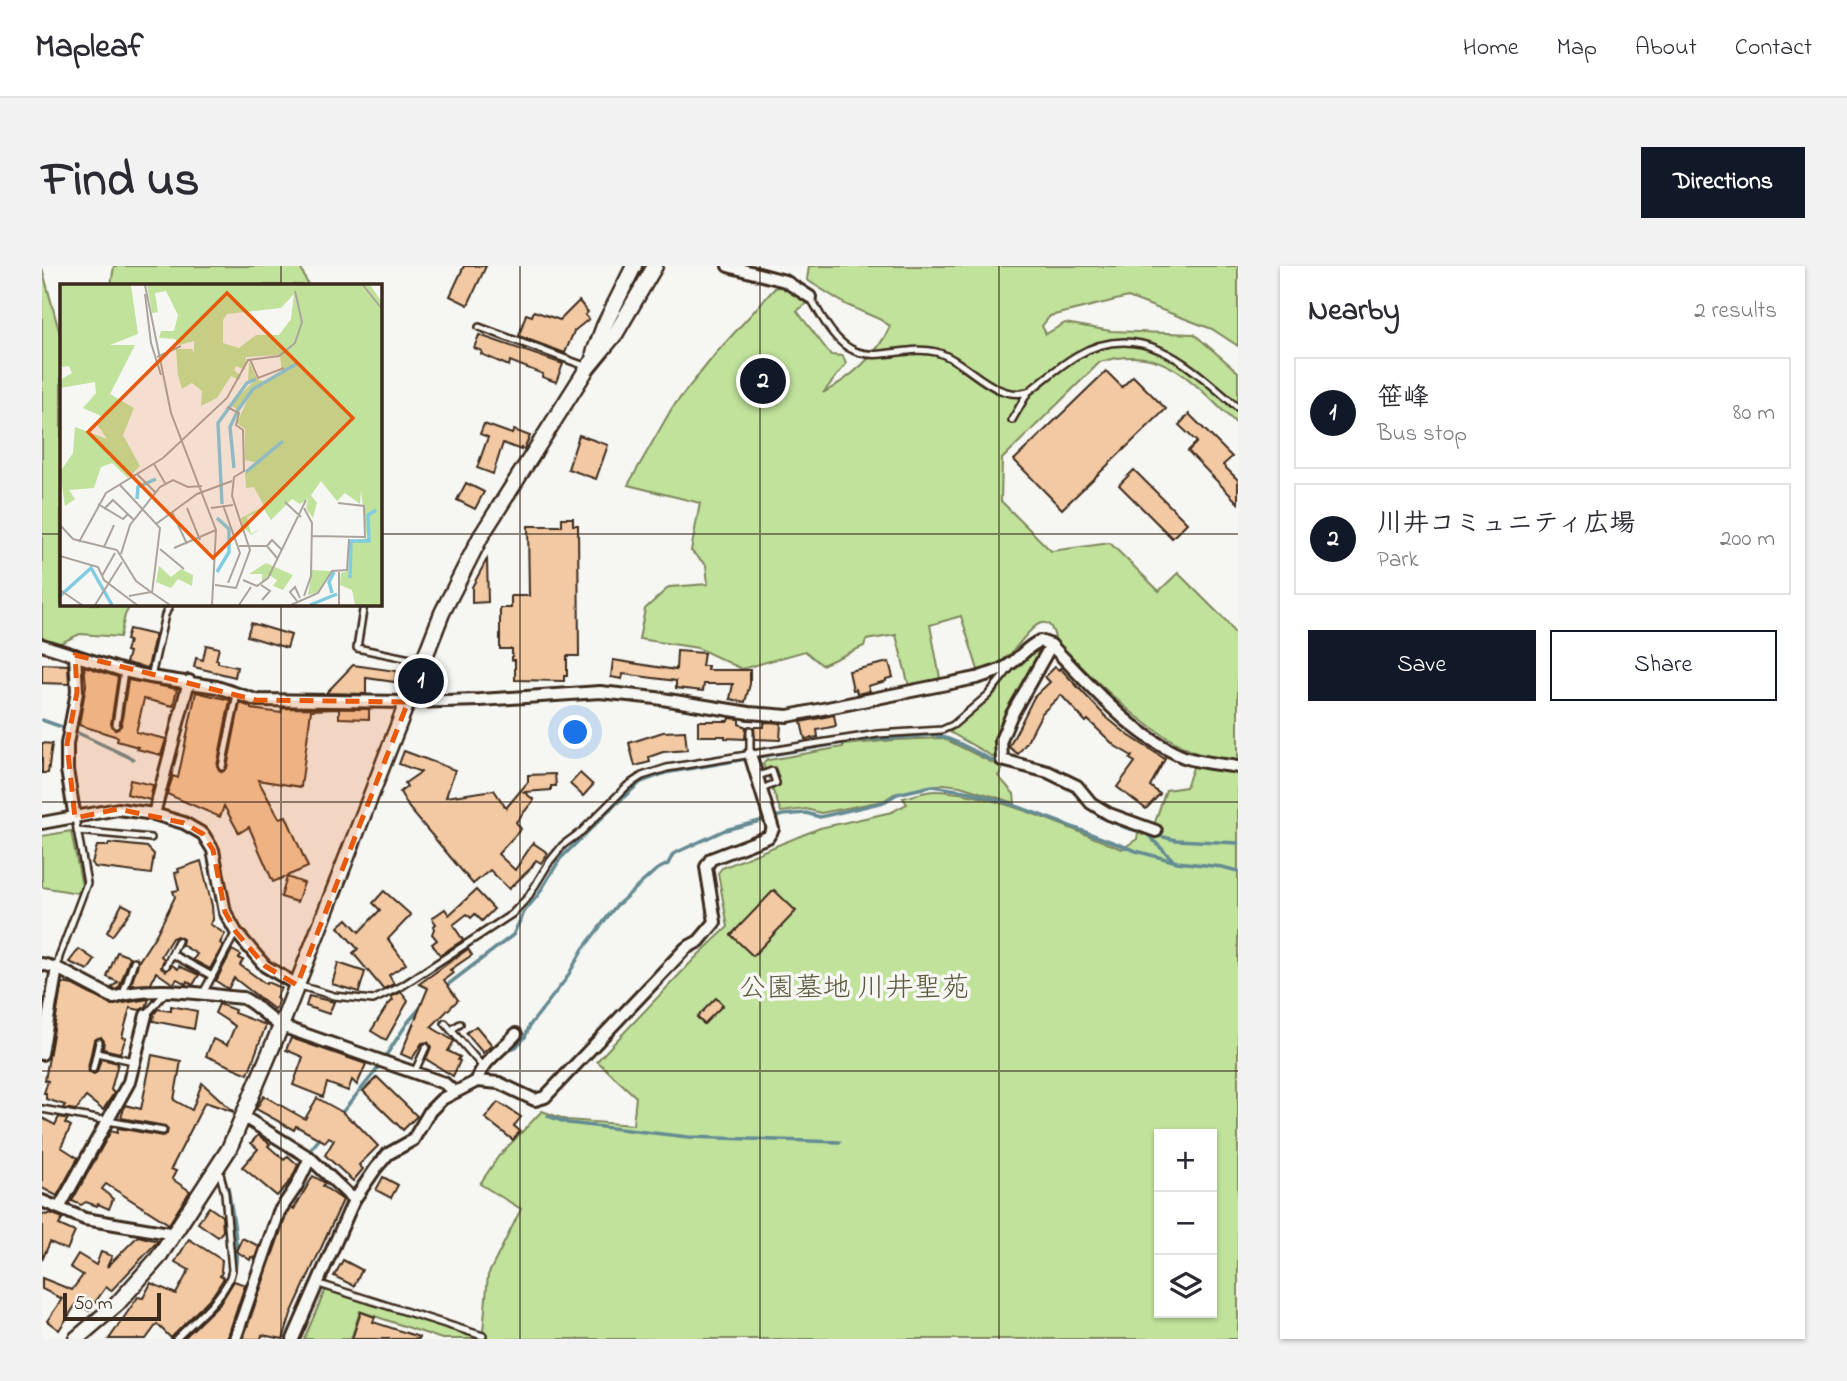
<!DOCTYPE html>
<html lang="en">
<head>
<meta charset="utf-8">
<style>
  :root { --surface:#fff; --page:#f2f2f3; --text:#2b2b33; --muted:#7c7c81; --line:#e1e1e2; --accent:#111827 }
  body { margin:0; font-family:"Indie Flower","Klee One",sans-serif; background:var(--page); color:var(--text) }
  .controls { position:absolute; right:21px; bottom:21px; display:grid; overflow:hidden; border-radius:0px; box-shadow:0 2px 5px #0004 }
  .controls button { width:63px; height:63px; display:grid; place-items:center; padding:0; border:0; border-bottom:2px solid var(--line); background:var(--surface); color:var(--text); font:35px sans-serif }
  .scale { position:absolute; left:21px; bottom:18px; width:98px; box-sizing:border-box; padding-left:7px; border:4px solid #3b2a1e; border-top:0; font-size:19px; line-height:24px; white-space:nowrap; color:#3b2a1e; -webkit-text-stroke:5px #f6f6f2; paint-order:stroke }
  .you { position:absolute; left:534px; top:467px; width:24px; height:24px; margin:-18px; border:5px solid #fff; border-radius:50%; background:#1a73e8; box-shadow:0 0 0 10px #1a73e833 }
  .badge { display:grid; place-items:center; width:46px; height:46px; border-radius:50%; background:var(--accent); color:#fff; font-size:23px; font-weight:700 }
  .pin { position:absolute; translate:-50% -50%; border:4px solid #fff; box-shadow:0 2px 7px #0006 }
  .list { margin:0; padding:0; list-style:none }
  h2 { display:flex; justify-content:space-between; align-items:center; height:91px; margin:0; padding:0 28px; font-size:30px }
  h2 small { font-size:23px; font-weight:400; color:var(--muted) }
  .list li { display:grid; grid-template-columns:46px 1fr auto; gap:21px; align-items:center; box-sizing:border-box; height:112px; margin:0 14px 14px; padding:0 14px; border:2px solid var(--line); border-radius:0px }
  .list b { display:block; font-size:26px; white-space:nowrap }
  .list p { margin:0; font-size:23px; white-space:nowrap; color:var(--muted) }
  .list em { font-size:23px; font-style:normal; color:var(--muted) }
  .actions { display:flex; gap:14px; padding:21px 28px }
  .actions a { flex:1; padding:16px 0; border:2px solid var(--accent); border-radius:0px; text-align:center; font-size:24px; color:var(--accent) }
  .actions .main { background:var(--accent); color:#fff }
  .icon { flex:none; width:38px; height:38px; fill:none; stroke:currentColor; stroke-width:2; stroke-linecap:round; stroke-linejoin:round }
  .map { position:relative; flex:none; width:1196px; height:1073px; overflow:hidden; border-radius:0px }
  header { display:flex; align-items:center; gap:42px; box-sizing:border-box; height:98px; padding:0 35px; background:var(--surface); border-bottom:2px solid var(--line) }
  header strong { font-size:33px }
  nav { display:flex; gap:38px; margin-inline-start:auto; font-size:24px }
  .intro { display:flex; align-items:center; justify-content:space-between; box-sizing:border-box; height:168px; padding:0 42px }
  h1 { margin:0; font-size:49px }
  .button { padding:18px 32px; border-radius:0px; background:var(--accent); color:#fff; font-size:24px; font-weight:700 }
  main { display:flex; gap:42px; padding:0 42px }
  aside { flex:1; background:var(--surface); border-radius:0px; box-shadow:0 2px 5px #0004 }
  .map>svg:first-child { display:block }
  .green { fill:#c0e29b; stroke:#7e865c; stroke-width:2; fill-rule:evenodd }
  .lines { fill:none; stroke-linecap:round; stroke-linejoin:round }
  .stream { stroke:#658b93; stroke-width:3.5 }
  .building { fill:#f2c9a2; stroke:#3b2a1e; stroke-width:2 }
  .service-casing { stroke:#3b2a1e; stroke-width:10 }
  .minor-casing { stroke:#3b2a1e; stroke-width:16 }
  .tertiary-casing { stroke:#3b2a1e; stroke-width:19 }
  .service { stroke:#f6f6f2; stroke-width:5 }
  .minor { stroke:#f6f6f2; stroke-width:10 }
  .tertiary { stroke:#f6f6f2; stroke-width:14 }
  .marked { fill:#e8590c; fill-opacity:0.2; stroke:#e8590c; stroke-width:5; stroke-dasharray:14 9; stroke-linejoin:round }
  .grid { fill:none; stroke:#3b2a1e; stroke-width:2; stroke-opacity:0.55 }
  .labels { text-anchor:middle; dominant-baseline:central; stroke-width:7; stroke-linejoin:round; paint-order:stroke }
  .park-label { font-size:28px; fill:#5c583d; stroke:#f6f6f2 }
  .inset-river { fill:none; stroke:#81cce1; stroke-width:3.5 }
  .inset-road { fill:none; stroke:#aba49d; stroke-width:2 }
  .view { fill:#e8590c; fill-opacity:0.15; stroke:#e8590c; stroke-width:3.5 }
  .inset-edge { fill:none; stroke:#3b2a1e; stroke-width:3.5 }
</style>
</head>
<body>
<header>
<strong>Mapleaf</strong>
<nav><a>Home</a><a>Map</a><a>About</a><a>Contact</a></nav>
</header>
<div class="intro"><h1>Find us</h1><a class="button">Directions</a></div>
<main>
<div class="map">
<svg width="1196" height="1073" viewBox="0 0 1196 1073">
  <rect width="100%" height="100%" fill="#f6f6f2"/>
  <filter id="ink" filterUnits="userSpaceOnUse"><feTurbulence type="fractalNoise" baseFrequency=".0143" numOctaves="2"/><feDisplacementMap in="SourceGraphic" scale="14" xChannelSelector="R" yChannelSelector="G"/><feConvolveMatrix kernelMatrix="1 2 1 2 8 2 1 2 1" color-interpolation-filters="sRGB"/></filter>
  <g filter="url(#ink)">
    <g class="green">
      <polygon points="72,0 258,0 266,19 69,19"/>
      <path d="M767 0H1196V80L1170 63 1086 31 1008 50 1000 60 1004 68 1023 57 1069 65 1152 68 1196 106V159C1152 119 1124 76 1058 96L960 193 959 235 1009 285 1068 277 1117 325 1136 307 1185 356 1196 373V1073H400L318 1045 309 1073H262L283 1025 289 1024 435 1071 441 1066 446 1009 479 943 438 918 456 891 500 845 525 854 591 859 594 831 555 795 655 690 686 661 676 607 680 602 778 562 850 546 865 538 861 532C871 530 883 525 893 525 948 525 1027 563 1080 583L1095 573 1096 567 1101 569 1111 562 1124 524 1144 521 1156 488C1100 464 1058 418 1014 376 1005 330 979 379 966 390 957 399 948 403 937 407L919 350 888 359 899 417 868 424 854 369 824 374 822 380 780 399 763 385 700 403 656 382 597 373 603 343 627 321 666 318 664 299 649 285 658 237 586 219 630 142 675 86 733 22C746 18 758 26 764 38L755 45 789 89 801 90 804 98 781 127C808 112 836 89 848 60L837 53 805 39 765 14ZM1117 868H1170V1047H1117Z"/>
      <polygon points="0,2 19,72 19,338 89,338 83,349 78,371 38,368 14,379 0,376"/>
      <path d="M995 386 997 393C978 426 958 453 953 492L908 466C922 454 938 442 951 429 964 416 975 389 995 386Z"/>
      <polygon points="901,472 961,502 956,510 972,528 973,537 918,520 902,518 852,528 841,535 779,547 764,543 739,546 730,522 738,519 733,501 723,504 721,498 725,493 727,494 801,481 801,479 852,474"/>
      <polygon points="29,565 40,620 35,627 0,621 0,570"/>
    </g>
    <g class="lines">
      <g class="stream">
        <polyline points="0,454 34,466 91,493"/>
        <polyline points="993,507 1018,517"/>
        <polyline points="1025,520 1058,551 1084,562 1134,574 1196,577"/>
        <polyline points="1106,569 1130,593"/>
        <path d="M404 720 471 669 482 646 496 629 518 593 573 539 599 516 623 507 710 492 814 475 892 469C924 475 949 500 982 505"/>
        <polyline points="467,784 474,781 483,771 488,759 524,713 541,683 573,641 614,604 626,598 631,588 683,564 741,549 764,547 778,551 842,536 855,528 890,520 928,526 966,537 1094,585 1135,596 1180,601 1196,605"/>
        <polyline points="298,849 333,806 366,756 379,741"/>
        <polyline points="506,850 526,857 646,871 798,876"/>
        <polyline points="270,882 279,871"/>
        <path d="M182 1027C205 1003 190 951 186 921"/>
      </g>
    </g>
    <g class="building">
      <polygon points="422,0 444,0 426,39 408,30"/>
      <polygon points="537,35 546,46 543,49 547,53 532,65 523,87 477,70 484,48 490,50 492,45 518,54"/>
      <polygon points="437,69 521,98 514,116 500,111 501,108 468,95 467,100 439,88 440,85 432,82"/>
      <polygon points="1064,105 1080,121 1091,110 1124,143 1020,243 972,194"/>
      <polygon points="1147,148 1190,191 1181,199 1196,214 1196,237 1146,185 1155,176 1137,159"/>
      <polygon points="442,158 470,168 472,164 488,170 482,183 479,182 479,184 461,177 451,208 435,202 446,171 438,168"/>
      <polygon points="537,169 566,179 554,213 526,203"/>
      <polygon points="1092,204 1145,257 1130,272 1077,219"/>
      <polygon points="424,217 442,226 433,243 415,234"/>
      <polygon points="520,252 531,252 531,259 536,259 537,390 525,390 525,410 522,410 522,415 473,414 473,394 470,394 470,383 458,383 458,342 469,342 469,330 487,330 486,260 520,260"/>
      <polygon points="445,293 446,336 430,337 430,321"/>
      <polygon points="209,357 249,369 245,382 205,370"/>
      <polygon points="87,363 113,369 106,402 84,397 87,386 84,385 87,375 84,374"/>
      <polygon points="164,379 177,382 174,394 176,394 176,397 195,401 193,411 152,401 154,392 161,394"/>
      <polygon points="635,385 662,387 660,400 666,400 665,404 708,404 708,418 703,436 688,433 691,418 662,418 661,425 634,422 634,415 581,408 580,413 569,411 571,394 634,404"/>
      <polygon points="847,396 851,411 844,413 844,415 826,420 828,425 815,428 814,423 811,424 807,405"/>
      <polygon points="0,398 26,399 27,418 0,417"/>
      <polygon points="311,399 354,405 353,416 324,412 324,428 284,427"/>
      <polygon points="42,400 76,411 69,458 73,464 79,460 86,414 135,423 131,440 102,433 97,454 94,466 124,473 119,489 95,483 96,481 75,475 76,471 37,459 44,419"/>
      <polygon points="1013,401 1017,404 1018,402 1064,451 1086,469 1123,493 1108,520 1118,528 1104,543 1075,521 1093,496 1088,493 1090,490 1073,480 1046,454 1044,456 1019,429 1000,447 985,476 976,488 967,481 992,431 1008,416 1003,411"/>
      <polygon points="154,426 188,434 175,500 180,506 185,502 198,437 209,441 209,443 239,447 240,442 327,443 327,453 297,452 297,443 269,444 259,521 216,514 237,552 244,550 266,601 231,616 207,561 197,567 182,540 178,551 125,528 131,510 136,512"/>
      <polygon points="792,449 794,460 775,464 776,471 763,473 759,456"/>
      <polygon points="687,452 697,453 697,458 704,461 703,473 683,472 683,470 656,470 656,455 686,455"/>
      <polygon points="726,456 739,457 738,474 713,473 712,461 722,461 722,457"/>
      <polygon points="643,465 645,484 621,486 607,491 608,496 593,500 587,477 621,466"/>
      <polygon points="0,477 10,478 6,507 0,507"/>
      <polygon points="362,485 413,504 404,531 452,524 464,542 486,516 486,509 513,508 514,520 509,520 509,524 482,526 492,534 474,556 479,563 456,588 473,604 491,577 506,587 499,597 494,594 489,602 467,623 448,604 431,618 367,542 358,526 365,521 363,517 379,506 357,498"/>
      <polygon points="538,507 551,519 541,530 528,518"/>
      <polygon points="88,514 111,519 108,534 85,528"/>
      <polygon points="67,577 105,581 112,588 109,608 53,601 50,597 55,580 66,580"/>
      <polygon points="159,595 170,640 171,654 168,658 183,668 178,677 181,679 168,703 151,694 155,688 140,679 141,673 135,670 130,672 119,690 122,693 119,701 124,705 130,699 136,703 137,700 157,709 151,719 145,715 144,718 135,713 131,718 114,706 109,718 89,719 97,695 115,667 133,631 131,625 137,624 133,607 137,606 136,603"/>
      <polygon points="245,611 262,617 255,636 239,631"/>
      <polygon points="434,624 452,643 440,655 433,648 429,652 425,648 411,659 421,674 398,689 390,678 395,674 390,668 392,663 391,660 394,658 390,652 403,643 407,649"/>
      <polygon points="732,624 754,645 711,690 689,669"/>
      <polygon points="342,625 369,649 346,673 364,698 347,709 352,718 341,723 311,687 316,683 296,661 305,653 317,666 338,644 331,637"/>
      <polygon points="80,638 90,643 70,670 65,666"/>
      <polygon points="37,683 53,694 46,704 27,696"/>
      <polygon points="426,683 430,689 408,704 411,707 402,714 416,734 389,761 412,775 406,785 418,791 416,794 418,795 411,810 384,793 389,781 386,776 380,777 370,793 359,788 386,722 377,718"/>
      <polygon points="190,684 199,689 197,692 201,694 198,699 224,718 225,716 239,722 234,732 237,734 233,744 192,712 186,723 174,715"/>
      <polygon points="75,686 88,691 77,722 73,724 70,721 76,716 65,711"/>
      <polygon points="296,697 323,706 317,726 290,718"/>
      <polygon points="20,717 31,719 69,739 107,733 104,741 98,744 88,742 80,771 84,772 78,787 61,783 62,775 59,771 52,774 46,802 47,806 52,808 55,806 59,793 76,797 69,824 72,827 61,844 44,831 34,844 21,842 23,839 4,833 4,827 2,827 6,815 3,814"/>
      <polygon points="359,726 366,735 344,774 329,765 345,740 351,734 349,731"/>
      <polygon points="267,730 292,736 287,748 264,740"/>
      <polygon points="674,732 681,739 662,758 655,751"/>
      <polygon points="177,738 193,744 192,747 224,759 206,808 164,790 171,773 185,779 193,760 173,747"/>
      <polygon points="129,740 155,745 152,763 111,755 112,748 116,743 129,745"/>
      <polygon points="434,760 450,779 441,787 424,767"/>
      <polygon points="249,772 324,798 315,819 310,814 306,825 285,817 281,831 251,819 261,791 244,784"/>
      <polygon points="110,789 139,795 132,834 150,844 160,817 192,846 163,836 129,903 134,905 130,913 148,925 127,958 64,918 60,923 71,933 67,943 56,938 55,940 44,936 39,939 30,935 69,865 75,867 76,862 120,870 125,868 126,863 123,860 79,852 83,839 99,843"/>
      <polygon points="335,811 375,850 361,864 321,825"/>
      <polygon points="222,830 263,853 275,832 300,846 310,855 311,854 336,880 317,899 321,903 311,915 283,889 292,874 287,871 283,876 254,860 252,864 214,843"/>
      <polygon points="456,836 479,851 472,860 478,865 471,874 443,852"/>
      <polygon points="17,851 26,853 23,857 29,860 19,881 36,892 15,930 0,922 0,852 13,859"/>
      <polygon points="216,869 228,878 226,880 242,894 246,890 256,899 249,914 235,930 200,901 216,883 209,877"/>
      <polygon points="271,910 283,917 281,920 301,934 249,1048 241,1073 220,1069 219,1073 201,1073 244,950 249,942 252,943"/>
      <polygon points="341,911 356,919 349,932 334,924"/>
      <polygon points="167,941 180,950 181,965 176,971 156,957"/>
      <polygon points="0,947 4,949 8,947 21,952 17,959 33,966 25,984 8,976 0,994"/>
      <polygon points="96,970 116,975 69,1025 64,1021 47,1045 35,1037 17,1064 5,1055 20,1033 0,1023 0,1012 30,1024 41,1009 28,1001 36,988 54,999 59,986 70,990 65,1001"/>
      <polygon points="200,972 217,980 213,992 209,991 208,994 194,985"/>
      <polygon points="147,973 180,994 179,1005 180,1006 178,1010 182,1012 171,1029 129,1072 115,1058 104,1073 67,1073 96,1031 101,1032 109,1017 134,1028 147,1004 133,996"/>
      <polygon points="301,994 320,1004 312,1020 292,1010"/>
      <polygon points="192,1015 203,1019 185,1073 141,1073 179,1036"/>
      <polygon points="319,1046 333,1051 331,1056 377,1071 377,1073 310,1073"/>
    </g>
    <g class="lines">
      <g class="service-casing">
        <g id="service">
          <path d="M768 31C779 49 791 76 813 85 838 95 867 79 894 86 925 94 951 136 986 126 1002 114 1017 100 1034 90 1100 51 1149 101 1196 142"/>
          <polyline points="437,61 543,100"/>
          <polyline points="970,154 986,126"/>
          <polyline points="322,338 315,382 378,395"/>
          <polyline points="109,411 123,349 128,338"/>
          <polyline points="74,459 82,405"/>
          <polyline points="708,488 708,464"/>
          <polyline points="180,501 195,428"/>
          <polyline points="714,511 730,505 734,517 720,523"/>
          <polyline points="35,565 109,572"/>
          <polyline points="130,688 170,710"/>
          <polyline points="124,700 136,675"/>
          <polyline points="15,702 17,691 45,617 33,552"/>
          <polyline points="255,719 292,730 331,734 360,720 470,648 486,631 508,595 521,579 540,565 585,520 600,510 625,502 771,478 836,468 900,464 911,459 946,429 968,402"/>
          <polyline points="161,727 194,666"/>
          <polyline points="81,728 92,695"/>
          <polyline points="104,749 124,726"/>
          <polyline points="403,757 441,801"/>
          <polyline points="409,764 418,758"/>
          <polyline points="55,787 91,795"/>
          <polyline points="51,803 57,776"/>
          <polyline points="372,807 384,781"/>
          <polyline points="0,843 121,865"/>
          <polyline points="274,1017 441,1070"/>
          <path d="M134 1073C151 1055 186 1029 190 1004L183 927 177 904"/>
        </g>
      </g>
      <g class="minor-casing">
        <g id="minor">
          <polyline points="686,0 743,15 768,31"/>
          <path d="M0 379 82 405 109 411 175 421 214 434 366 436 438 434 558 426 614 432 707 447 746 450 934 412C947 408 960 405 971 396 981 388 986 380 998 375L1009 379C1048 419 1089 469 1142 491 1159 497 1179 498 1196 501"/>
          <polyline points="1009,379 969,450 959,474 960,494 1006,506 1035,520 1049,537 1067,548 1114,565"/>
          <polyline points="33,389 35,426 25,478 25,504 33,552"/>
          <polyline points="112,548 147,415"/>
          <polyline points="0,557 76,543 112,548 142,557 161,568 171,584 183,646 194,666 223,700 255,719"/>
          <path d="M0 698 15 702 72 732C108 718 163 729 201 732 216 739 225 752 239 760L402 817 412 826"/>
          <polyline points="0,788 15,702"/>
          <path d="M435 815C438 797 462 782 474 768"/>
          <polyline points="202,851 268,892 312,934"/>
          <polyline points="0,935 43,953 133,968"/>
          <polyline points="17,942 87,816 104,749"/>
          <polyline points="193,1073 237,946 254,921 268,892"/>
          <polyline points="251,1073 312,934 334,902 346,888 371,874 388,845 400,833 435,815 457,817 493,834 503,831 644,682 657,675 673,656 664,601 669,593 726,571 731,563 708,488"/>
        </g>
      </g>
      <g class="tertiary-casing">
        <g id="tertiary">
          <polyline points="552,87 562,60 592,0"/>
          <polyline points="34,1073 75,1038 116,992 187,883 239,760 400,347 439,270 546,101 574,67 613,0"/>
        </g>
      </g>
      <use href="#service" class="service"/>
      <use href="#minor" class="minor"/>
      <use href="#tertiary" class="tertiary"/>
    </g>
  </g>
  <path class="marked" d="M33 389 214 434 366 436 255 719 223 700 194 666 183 646 171 584 161 568 142 557 76 543 33 552 25 478 35 426Z"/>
  <path class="grid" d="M239 0V19M478 0V1073M718 0V1073M957 0V1073M0 268H19M338 268H1196M239 338V1073M0 536H1196M0 805H1196"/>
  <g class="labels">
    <g class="park-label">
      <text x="812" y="723">公園墓地 川井聖苑</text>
    </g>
  </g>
  <g transform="translate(18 18)">
    <rect width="322" height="322" fill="#f6f6f2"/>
    <path d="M0 1H71L78 50 50 61H75L50 110 74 124 63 151 80 182 68 194 52 179 41 183 34 204 9 206 15 215 5 222 0 188 13 169 15 143 47 155 36 139 41 132 23 124 36 109 35 98 0 104V96L12 89 9 82 2 83 0 74ZM87 1H310L322 18V321H295L292 306 280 301 281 289 288 287 290 257 307 254 301 206 300 220 285 209 277 217 261 197 251 211 257 219 253 234 246 224 248 215 240 220 232 215 211 236 204 225 187 233 191 250 200 245 196 248 191 251 183 242 181 234 204 222 194 203 186 204 185 188 197 179 185 176V145L177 139 191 108 178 126 170 121 195 96 188 97 189 77 197 95 205 98 222 90 220 71 186 73 185 86 176 82 174 86 181 92 179 96 171 92 157 114 141 122 142 107 132 99 122 105 118 91 116 65H132L134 69V57L119 61 115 55 99 54 101 47H114L118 31 106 7 95 9 98 28 92 29ZM234 10 231 35 219 51H196L179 64 163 59V36L167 30 221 24ZM206 279 233 291 223 306 213 302 217 296 209 291 202 299V290H189ZM99 282 111 293 121 285 133 291 132 302 118 295 111 304 96 298ZM252 286 270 287V291L258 308 248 311Z" fill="#c0e29b" fill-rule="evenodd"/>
    <path class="inset-river" d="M174 184 170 143 178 126 193 105 238 79M186 188 223 157M77 215 78 203 96 195M162 220 158 139 187 99 196 95M157 234 169 245V268L157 288M290 294 291 257H309L308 231 316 226M272 309 269 298 274 288M0 312 31 284 52 321M250 321 277 310"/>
    <path class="inset-road" d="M85 1 111 129 156 246 152 321M303 1 322 25M85 10 91 59 101 91M97 73 121 62M190 75 198 94 224 84M94 180 105 199M77 190 96 209M60 201 100 244 92 309M225 218 241 233M38 220 63 235 68 230M163 221 180 269 168 299M127 224 140 256M151 224 173 221M244 224 252 239 251 292 244 312M44 225 53 216 74 236M112 228 127 260M96 240 137 210 172 197M0 241 13 255 57 266 76 297 91 308M252 252 305 253 304 222 278 219M19 258 46 209 103 174 167 114 188 76 219 72 235 59 242 38 235 7M179 262H207L217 274M207 262 212 256 222 266M44 263 54 241M114 264 156 246M100 265 124 285M61 270 70 241 100 203 113 196 128 203 142 202M0 272 38 283 44 296 77 321M42 292 55 269M183 296 197 302 208 294 246 216M155 301 176 304 190 266 172 212 174 193 184 187 183 146 176 141 179 129 167 123M201 301 210 307 202 316M0 306 22 321M69 312 91 308 110 321M237 317 230 308 235 303 240 314M35 321 62 278M179 321 191 303M231 321 258 309 272 287 287 286 289 255M279 321V287"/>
    <path class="view" d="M167 9 293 134 153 274 28 148Z"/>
    <rect width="322" height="322" class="inset-edge"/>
  </g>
</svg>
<div class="controls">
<button>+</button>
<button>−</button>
<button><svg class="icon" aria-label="layers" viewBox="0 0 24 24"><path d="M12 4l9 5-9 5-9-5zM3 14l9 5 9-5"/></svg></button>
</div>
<div class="scale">50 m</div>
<div class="you"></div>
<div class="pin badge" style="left:379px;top:415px">1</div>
<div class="pin badge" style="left:721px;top:115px">2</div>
</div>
<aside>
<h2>Nearby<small>2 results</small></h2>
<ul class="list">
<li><span class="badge">1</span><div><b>笹峰</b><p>Bus stop</p></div><em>80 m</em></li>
<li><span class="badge">2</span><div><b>川井コミュニティ広場</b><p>Park</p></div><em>200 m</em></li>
</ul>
<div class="actions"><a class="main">Save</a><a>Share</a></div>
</aside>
</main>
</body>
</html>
